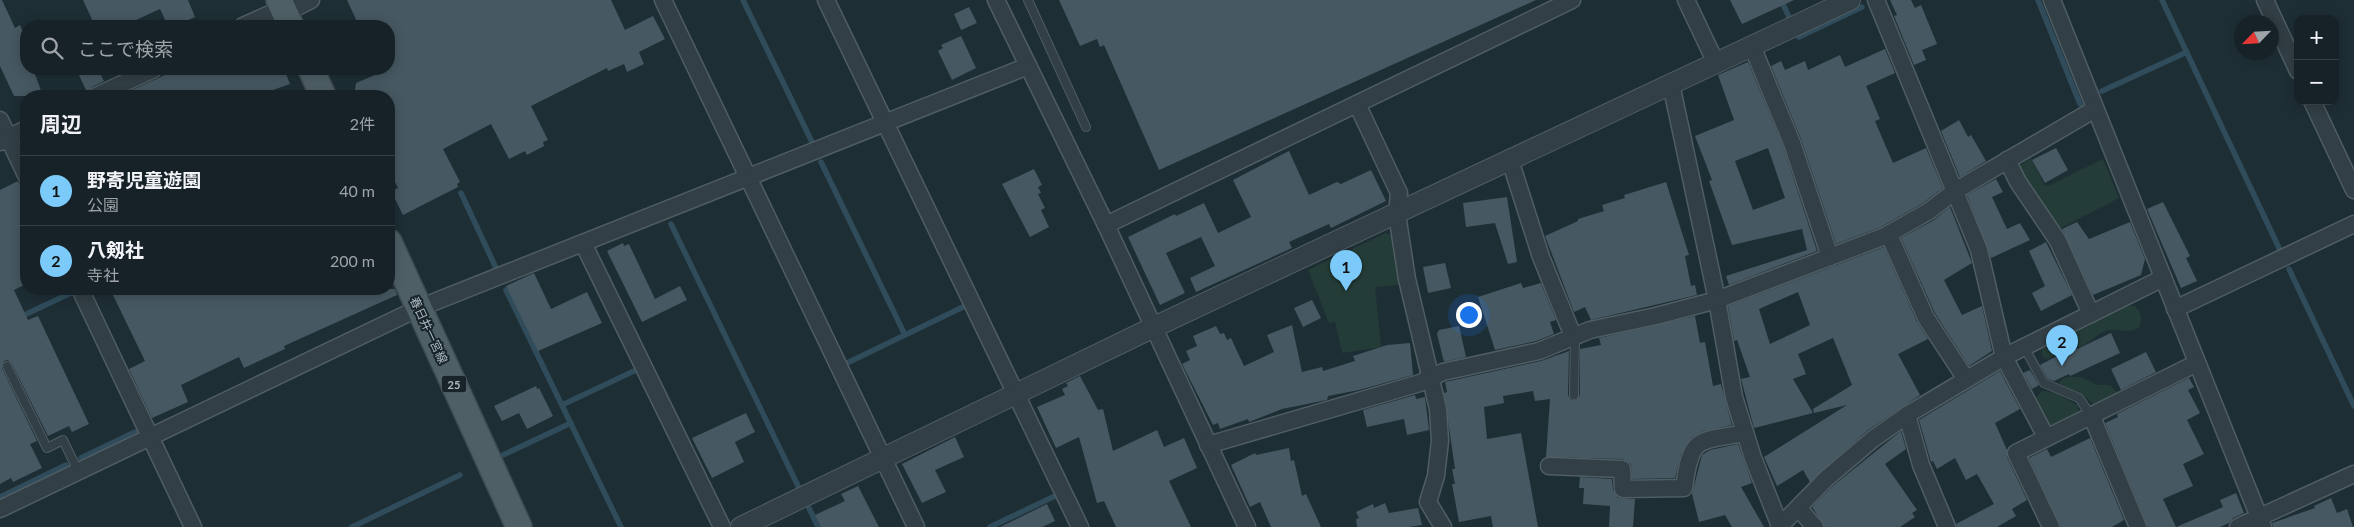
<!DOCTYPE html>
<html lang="ja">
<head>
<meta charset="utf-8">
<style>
  :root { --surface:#162228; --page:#1f2a30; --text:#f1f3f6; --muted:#9ea4a8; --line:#353f45; --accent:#7bcaf9 }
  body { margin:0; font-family:Lato,"Noto Sans JP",sans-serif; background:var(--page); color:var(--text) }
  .controls { position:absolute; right:15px; top:15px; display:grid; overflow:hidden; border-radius:10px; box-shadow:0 2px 12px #0003 }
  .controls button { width:45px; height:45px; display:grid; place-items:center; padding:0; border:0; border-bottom:1px solid var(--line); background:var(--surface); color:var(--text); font:25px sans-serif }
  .compass { position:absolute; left:2234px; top:15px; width:45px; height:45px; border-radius:50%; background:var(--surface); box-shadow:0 2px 12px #0003; rotate:245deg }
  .you { position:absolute; left:1468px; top:314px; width:18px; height:18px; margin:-12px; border:4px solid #fff; border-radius:50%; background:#1a73e8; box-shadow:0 0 0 8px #1a73e833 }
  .badge { display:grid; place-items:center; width:32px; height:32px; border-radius:50%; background:var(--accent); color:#111; font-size:16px; font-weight:700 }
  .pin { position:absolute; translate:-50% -41px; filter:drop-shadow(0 1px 2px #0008) }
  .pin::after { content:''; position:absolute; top:26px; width:18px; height:15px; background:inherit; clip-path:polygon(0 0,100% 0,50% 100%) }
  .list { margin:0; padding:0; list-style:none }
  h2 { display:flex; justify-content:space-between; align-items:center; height:65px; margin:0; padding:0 20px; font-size:21px }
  h2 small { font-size:16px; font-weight:400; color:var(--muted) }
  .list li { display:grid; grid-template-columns:32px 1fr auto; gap:15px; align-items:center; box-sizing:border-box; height:70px; padding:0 20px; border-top:1px solid var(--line) }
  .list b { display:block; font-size:19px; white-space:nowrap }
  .list p { margin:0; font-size:16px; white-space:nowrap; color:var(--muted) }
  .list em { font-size:16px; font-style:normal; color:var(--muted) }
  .icon { flex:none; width:28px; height:28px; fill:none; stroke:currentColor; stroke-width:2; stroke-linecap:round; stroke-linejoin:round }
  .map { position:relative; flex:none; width:2354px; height:527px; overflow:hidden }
  .search { position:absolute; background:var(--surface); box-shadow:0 2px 12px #0003; left:20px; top:20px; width:375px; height:55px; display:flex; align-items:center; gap:12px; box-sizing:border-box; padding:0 18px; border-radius:20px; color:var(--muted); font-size:19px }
  .panel { position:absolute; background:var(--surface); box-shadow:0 2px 12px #0003; left:20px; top:90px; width:375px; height:205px; border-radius:20px }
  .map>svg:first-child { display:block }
  .green { fill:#243c37 }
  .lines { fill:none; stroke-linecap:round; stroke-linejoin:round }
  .stream { stroke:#304c5b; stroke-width:5.5 }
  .building { fill:#465861; fill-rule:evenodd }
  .service-casing { stroke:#4f5d64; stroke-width:10 }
  .minor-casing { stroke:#4f5d64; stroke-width:19 }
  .tertiary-casing { stroke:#4f5d64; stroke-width:22 }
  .primary-casing { stroke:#3e4b52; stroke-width:28 }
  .service { stroke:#323f46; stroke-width:8 }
  .minor { stroke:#323f46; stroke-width:16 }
  .tertiary { stroke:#323f46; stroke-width:20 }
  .primary { stroke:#4f5f66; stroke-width:25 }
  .labels { text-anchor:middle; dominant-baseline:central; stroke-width:4; stroke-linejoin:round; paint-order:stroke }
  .shield { fill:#18242a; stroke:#7f8d95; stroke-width:1 }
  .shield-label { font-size:11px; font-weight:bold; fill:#abbac3 }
  .street-label { font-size:12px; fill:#abbac3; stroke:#18242a }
</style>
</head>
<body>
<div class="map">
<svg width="2354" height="527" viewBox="0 0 2354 527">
  <rect width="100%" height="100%" fill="#1e2e35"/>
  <g class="green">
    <polygon points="2031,158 2044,185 2048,186 2103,159 2119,198 2057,230 2030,190 2018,167"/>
    <polygon points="1386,233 1394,237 1399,285 1375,287 1381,347 1342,353 1335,322 1329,323 1308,270"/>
    <path d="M2127 306H2134C2138 309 2142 314 2141 319 2141 338 2118 328 2108 330 2097 333 2090 343 2080 347L2072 345 2047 359 2042 356V350Z"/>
    <polygon points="2067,377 2081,377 2098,385 2110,385 2118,393 2117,397 2100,405 2092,403 2082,394 2059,384 2060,381"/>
    <path d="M2042 391C2055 391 2068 399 2078 406L2079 415 2059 423 2049 425 2044 421 2035 399Z"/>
  </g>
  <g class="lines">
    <g class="stream">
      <polyline points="743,0 812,142"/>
      <polyline points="1781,0 1789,17"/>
      <polyline points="2038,0 2080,104"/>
      <polyline points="2162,0 2279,248"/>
      <polyline points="1799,37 1862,7"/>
      <polyline points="2102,91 2187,52"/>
      <polyline points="821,162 905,335"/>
      <polyline points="461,193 496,268"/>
      <polyline points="671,224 799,488"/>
      <polyline points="2289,269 2354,406"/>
      <polyline points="506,290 621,527"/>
      <polyline points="20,317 73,292"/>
      <polyline points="847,363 963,307"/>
      <polyline points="562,405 634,371"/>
      <polyline points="503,455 571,423"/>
      <polyline points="81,458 135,432"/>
      <polyline points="0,497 66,465"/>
      <polyline points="809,508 818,527"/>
      <polyline points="352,527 460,475"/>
      <polyline points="990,527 1055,496"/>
    </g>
  </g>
  <g class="building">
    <polygon points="0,0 2,0 15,28 20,25 26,39 26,69 33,69 43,96 14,96 0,66"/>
    <polygon points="83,0 188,0 195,17 175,26 168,26 160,9 123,26 95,26"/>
    <polygon points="347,0 611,0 625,30 653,16 665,39 639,52 644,64 627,72 624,64 608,71 607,68 531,106 548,140 543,142 544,146 527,155 525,151 509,159 491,124 443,149 460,182 457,184 458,187 403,215 391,191 398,188 389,170 389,96 354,96 356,83 389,69 389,26 359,26"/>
    <polygon points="1059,0 1536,0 1159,170 1104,45 1100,47 1097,39 1080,46"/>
    <polygon points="1730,0 1794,0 1742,24"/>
    <polygon points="1890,0 1911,0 1915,8 1921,5 1937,44 1922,50 1926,60 1914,65 1894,16 1897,15"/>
    <polygon points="969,7 977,23 961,30 954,14"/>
    <polygon points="961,36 976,68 952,80 938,51 943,48 941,45"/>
    <polygon points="1885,49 1895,73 1866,86 1880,119 1875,121 1893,163 1926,148 1943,188 1923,203 1881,227 1836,244 1801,139 1771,66 1781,61 1785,70 1805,61 1808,70 1840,55 1845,67"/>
    <path d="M1748 62 1783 146 1817 251 1729 285 1726 276 1807 250 1802 229 1732 245 1709 181 1712 180 1695 136 1734 120 1718 75ZM1768 148 1785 198 1753 210 1735 161Z"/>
    <polygon points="76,69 98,69 104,81 92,87 87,92"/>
    <polygon points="178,69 284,69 290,84 256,96 119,96"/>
    <polygon points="1959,120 1968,137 1971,135 1986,161 1960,177 1941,131"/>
    <polygon points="2056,148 2068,170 2045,183 2032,160"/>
    <polygon points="1289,151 1309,195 1337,182 1341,184 1371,170 1386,201 1331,228 1329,224 1289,242 1292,248 1196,292 1190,278 1215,266 1201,237 1166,253 1185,293 1160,305 1128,237 1175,214 1176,216 1204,203 1218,233 1251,217 1233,180"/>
    <polygon points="1034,169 1042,185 1038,187 1041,193 1038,194 1045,208 1041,210 1049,227 1030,237 1002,184"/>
    <polygon points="1996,179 2003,192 1992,197 2007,229 2020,223 2030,240 1991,258 1967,195"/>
    <polygon points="18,181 26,192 26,284 14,290 28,320 38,316 89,424 72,432 69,426 48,436 12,364 8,360 4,361 2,368 37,441 30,444 42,468 13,482 11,478 0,484 0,190"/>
    <polygon points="1666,182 1689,255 1685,256 1691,286 1695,285 1697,295 1591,320 1585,307 1574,312 1545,236 1578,221 1578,219 1604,211 1602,205 1625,198 1624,195"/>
    <polygon points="1507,197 1517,262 1508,264 1495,223 1466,227 1463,203"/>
    <polygon points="2163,202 2190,256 2186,258 2197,281 2181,288 2147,209"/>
    <polygon points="1950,207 1972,263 1944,280 1962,315 1982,306 1992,351 1969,366 1935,313 1901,238 1934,220"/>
    <polygon points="2077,222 2089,239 2130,222 2145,259 2141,275 2093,295 2062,229"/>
    <polygon points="2046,242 2072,295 2041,311 2032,293 2045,286 2029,251"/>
    <polygon points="623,243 624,246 629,244 655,299 680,286 687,300 642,322 607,251"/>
    <path d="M1884 247 1917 322 1928 339 1898 354 1920 395 1867 431 1810 482 1803 470 1777 486 1764 457 1847 405 1814 413 1813 409 1852 385 1833 338 1798 354 1806 374 1793 379 1813 413 1754 428 1741 379 1750 377 1737 340 1734 341 1728 306ZM1798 292 1810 325 1770 344 1759 309Z"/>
    <polygon points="1445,263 1451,288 1428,293 1423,267"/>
    <polygon points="534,273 551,309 587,292 602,323 538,351 506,286"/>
    <polygon points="1521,283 1523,288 1541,283 1556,320 1550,322 1554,334 1536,341 1495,350 1478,297"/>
    <polygon points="110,289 395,289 397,295 284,346 285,349 244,368 239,357 181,385 188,402 152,418 129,369 145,361"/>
    <polygon points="1312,300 1321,318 1303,327 1294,308"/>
    <polygon points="1695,316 1700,343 1705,342 1713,386 1721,384 1732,425 1704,431 1692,437 1681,454 1675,478 1632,479 1631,464 1623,459 1546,457 1550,399 1535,401 1533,391 1503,396 1504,403 1484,407 1487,439 1521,433 1538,527 1493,527 1491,516 1459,522 1452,484 1455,484 1452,469 1455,469 1444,393 1447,392 1445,382 1541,361 1569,351 1568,395 1571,400 1576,400 1580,395 1580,349 1601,345 1599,338"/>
    <polygon points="1292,325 1302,372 1322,367 1323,371 1355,361 1353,356 1387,345 1410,343 1413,375 1359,390 1328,396 1327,400 1282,409 1249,422 1248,419 1220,429 1218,423 1213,425 1182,364 1190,360 1186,351 1197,346 1193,336 1216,326 1220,334 1224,333 1227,340 1231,338 1244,366 1274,352 1267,335"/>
    <polygon points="1459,326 1466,357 1444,362 1437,334 1439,330"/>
    <polygon points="2111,333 2120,353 2070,376 2069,374 2054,381 2048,379 2040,365 2074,347 2075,350"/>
    <polygon points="2146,352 2156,372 2121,390 2111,369"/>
    <polygon points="2030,370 2039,385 2032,389 2023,373"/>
    <polygon points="2000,371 2020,409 1995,423 2007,450 2007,457 2027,500 2012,509 2016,516 1997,527 1957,527 1956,524 1994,504 1977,474 1966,480 1955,458 1937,469 1933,461 1931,462 1919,420"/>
    <polygon points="1080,376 1098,410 1103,409 1113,451 1157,430 1164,447 1184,438 1197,468 1169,481 1191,527 1116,527 1104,501 1097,503 1079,437 1056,448 1037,407 1065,395 1062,389 1068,386 1066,383"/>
    <polygon points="2189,378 2194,387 2188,390 2200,413 2187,420 2204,454 2183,464 2193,486 2163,499 2176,527 2148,527 2105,423 2118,417 2117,414"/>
    <polygon points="536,386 537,389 539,388 553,416 527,429 519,413 502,421 494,406"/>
    <polygon points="1415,395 1416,399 1425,397 1429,430 1407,435 1404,419 1367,427 1363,410"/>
    <polygon points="746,413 755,432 735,442 744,462 712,478 692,438"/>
    <polygon points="1901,431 1906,449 1885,464 1917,510 1912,513 1915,517 1900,527 1825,527 1812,507 1834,485"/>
    <polygon points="955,437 964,457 935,470 946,492 922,503 902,464"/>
    <polygon points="2090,438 2124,520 2112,527 2061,527 2029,458 2047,449 2051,457"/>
    <polygon points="1738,444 1752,483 1741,487 1764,527 1732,527 1725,515 1699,522 1692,494 1702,455 1710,450"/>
    <polygon points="1289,448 1291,461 1294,460 1302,496 1306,494 1321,527 1271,527 1260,502 1250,507 1231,465 1255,453 1256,455"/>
    <polygon points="1580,477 1612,479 1613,490 1618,498 1635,499 1633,527 1609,527 1610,506 1583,504 1584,488 1579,488"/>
    <polygon points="858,486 879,527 821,527 815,515 845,501 841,494"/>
    <polygon points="2236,493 2244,513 2233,518 2229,523 2220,527 2176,527 2223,507 2220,500"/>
    <polygon points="2331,498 2337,513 2347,509 2353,527 2273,527 2272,523 2315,508 2314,506"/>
    <polygon points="1385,503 1389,513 1418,508 1422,525 1409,527 1357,527 1356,519 1359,518 1356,512 1373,504 1374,508"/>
    <polygon points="1047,504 1055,521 1042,527 1000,527"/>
  </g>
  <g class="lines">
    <g class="service-casing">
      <g id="service">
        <polyline points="1028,0 1086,127"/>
        <polyline points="2024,347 2044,383 2079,398 2092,417"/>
        <polyline points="7,366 47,448 63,440 78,471"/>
        <polyline points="1574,395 1575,335"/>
      </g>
    </g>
    <g class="minor-casing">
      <g id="minor">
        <polyline points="663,0 916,527"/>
        <polyline points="826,0 1080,527"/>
        <polyline points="996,0 1106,225 1247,527"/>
        <polyline points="1686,0 1716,63"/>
        <polyline points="1876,0 1979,250 2004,357 2046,437"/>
        <polyline points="2052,0 2263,527"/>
        <polyline points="2265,0 2298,71"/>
        <polyline points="285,13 311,0"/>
        <polyline points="243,26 283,8"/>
        <polyline points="1752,46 1792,143 1830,257"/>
        <polyline points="1671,84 1717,300 1734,397 1753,458 1780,526"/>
        <polyline points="96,96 154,69"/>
        <polyline points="2312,101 2354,190"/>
        <polyline points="1357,104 1399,193 1397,214 1407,279 1438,409 1440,441 1436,476 1428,502 1443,527"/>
        <polyline points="0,120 26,175"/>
        <polyline points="0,142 26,129"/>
        <polyline points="1510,160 1541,257 1573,336"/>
        <polyline points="2007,160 2018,182 2058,241 2091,314"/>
        <polyline points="1106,225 1572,0"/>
        <polyline points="1889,235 1926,318 1966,379"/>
        <polyline points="583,243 722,527"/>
        <polyline points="80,289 193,527"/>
        <polyline points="2175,309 2354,224"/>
        <polyline points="1907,415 1921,465 1947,527"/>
        <polyline points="2092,417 2138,527"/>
        <polyline points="1208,445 1420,383 1443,372 1539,351 1590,330 1656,316 1717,300 1885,236 1929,211 1955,191 2095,109"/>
        <path d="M1549 466 1622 469 1623 489 1684 488C1691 435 1697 442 1745 433"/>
        <polyline points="1798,508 1815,527"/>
        <polyline points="0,509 419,308 1028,66"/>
        <polyline points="1779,527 1827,478 1873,439 1907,415 2004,357 2163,278"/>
        <polyline points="2051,527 2016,453 2197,363"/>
        <polyline points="2238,527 2354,474"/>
      </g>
    </g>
    <g class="tertiary-casing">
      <polyline id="tertiary" points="741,527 1152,328 1850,0"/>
    </g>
    <g class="primary-casing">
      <g id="primary">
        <polyline points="279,0 291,26"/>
        <polyline points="311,69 323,96"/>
        <polyline points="389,242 519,527"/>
      </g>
    </g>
    <use href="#service" class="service"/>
    <use href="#minor" class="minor"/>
    <use href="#tertiary" class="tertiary"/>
    <use href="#primary" class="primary"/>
  </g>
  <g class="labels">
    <rect class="shield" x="441.5" y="375.5" width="25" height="17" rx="4"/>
    <g class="shield-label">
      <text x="454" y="384">25</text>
    </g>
    <g class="street-label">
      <text transform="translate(429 330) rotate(65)">春日井一宮線</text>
    </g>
  </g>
</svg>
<div class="controls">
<button>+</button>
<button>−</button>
</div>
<svg class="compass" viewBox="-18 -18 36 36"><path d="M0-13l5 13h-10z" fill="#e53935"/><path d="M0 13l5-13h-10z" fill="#9ea4a8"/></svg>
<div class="you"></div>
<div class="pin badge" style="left:1346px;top:291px">1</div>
<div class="pin badge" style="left:2062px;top:366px">2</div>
<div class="search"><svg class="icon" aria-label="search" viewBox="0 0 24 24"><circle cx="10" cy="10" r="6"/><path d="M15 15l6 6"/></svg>ここで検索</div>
<section class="panel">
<h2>周辺<small>2件</small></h2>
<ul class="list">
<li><span class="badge">1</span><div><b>野寄児童遊園</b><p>公園</p></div><em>40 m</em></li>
<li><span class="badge">2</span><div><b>八剱社</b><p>寺社</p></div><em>200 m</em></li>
</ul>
</section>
</div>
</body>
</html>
